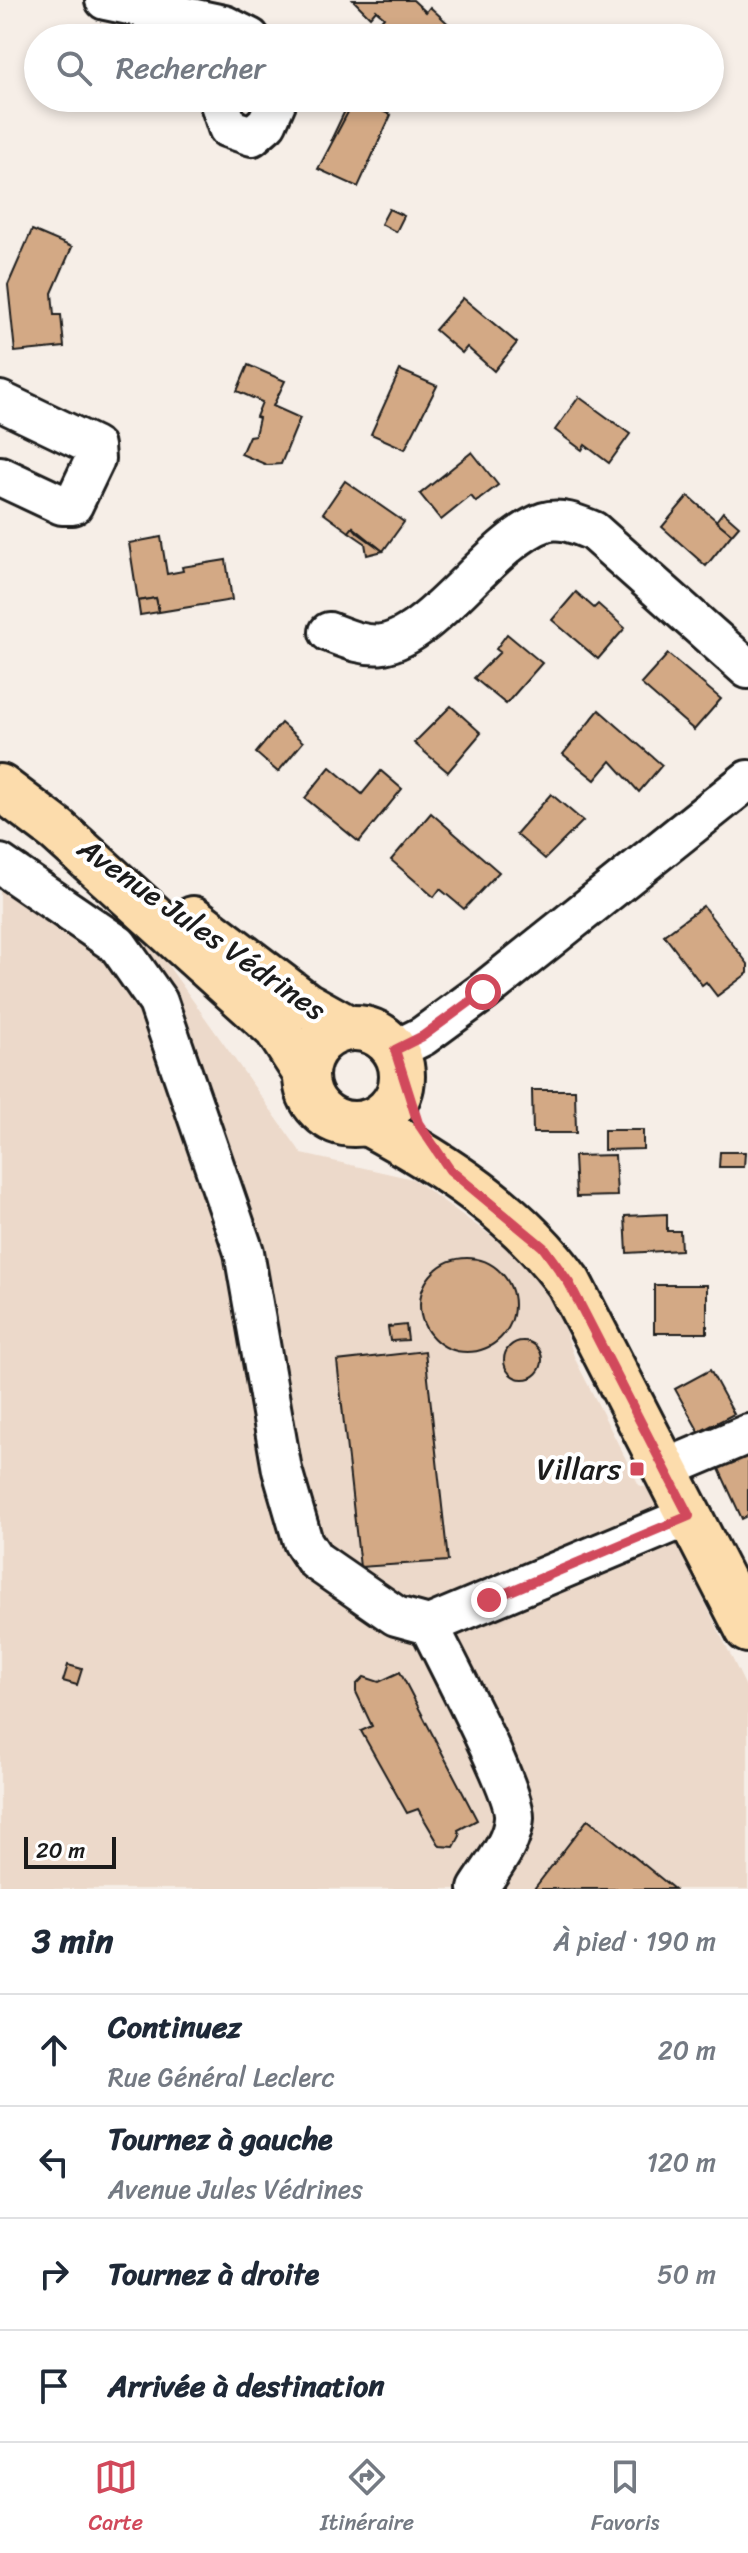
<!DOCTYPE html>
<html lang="fr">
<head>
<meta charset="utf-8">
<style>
  :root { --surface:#fff; --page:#f2f2f3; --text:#1f2937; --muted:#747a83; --line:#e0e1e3; --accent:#d1495b }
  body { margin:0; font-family:Sriracha,sans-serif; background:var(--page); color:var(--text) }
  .scale { position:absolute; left:24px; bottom:20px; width:92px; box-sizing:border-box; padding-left:8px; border:4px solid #1c1c1c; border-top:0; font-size:22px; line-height:28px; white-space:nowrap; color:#1c1c1c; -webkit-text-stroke:6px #fff; paint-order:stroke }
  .stop { position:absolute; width:24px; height:24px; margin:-18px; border:6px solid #d1495b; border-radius:50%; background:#fff }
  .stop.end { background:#d1495b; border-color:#fff; box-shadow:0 2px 8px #0008 }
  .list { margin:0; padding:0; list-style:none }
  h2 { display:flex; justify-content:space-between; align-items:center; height:104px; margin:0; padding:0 32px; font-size:34px }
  h2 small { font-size:26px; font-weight:400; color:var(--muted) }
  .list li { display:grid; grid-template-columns:52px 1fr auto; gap:24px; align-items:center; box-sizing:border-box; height:112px; padding:0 32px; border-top:2px solid var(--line) }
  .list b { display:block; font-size:30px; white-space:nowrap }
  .list p { margin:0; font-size:26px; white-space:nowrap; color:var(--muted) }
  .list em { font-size:26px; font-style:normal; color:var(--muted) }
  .icon { flex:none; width:44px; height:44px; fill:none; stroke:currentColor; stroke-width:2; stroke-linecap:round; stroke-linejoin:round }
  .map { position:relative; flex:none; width:748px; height:1889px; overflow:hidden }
  .search { position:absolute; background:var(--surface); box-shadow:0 4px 12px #0003; left:24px; right:24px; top:24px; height:88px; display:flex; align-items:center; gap:20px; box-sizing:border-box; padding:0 28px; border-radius:44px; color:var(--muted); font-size:30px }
  .sheet { height:552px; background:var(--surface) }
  nav { display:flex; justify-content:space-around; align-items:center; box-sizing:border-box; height:112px; border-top:2px solid var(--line); background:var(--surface); font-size:22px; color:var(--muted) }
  nav a { display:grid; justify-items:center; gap:4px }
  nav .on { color:var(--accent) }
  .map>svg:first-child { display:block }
  .built { fill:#ecd9ca }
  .building { fill:#d3a985; stroke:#1c1c1c; stroke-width:2 }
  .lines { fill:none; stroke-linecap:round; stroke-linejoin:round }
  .minor-casing { stroke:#1c1c1c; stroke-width:44 }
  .major-casing { stroke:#1c1c1c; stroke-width:50 }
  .minor { stroke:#fff; stroke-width:38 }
  .major { stroke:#fcdcac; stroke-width:44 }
  .route { stroke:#d1495b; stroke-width:10 }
  .poi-dot { fill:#d1495b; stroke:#fff; stroke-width:3 }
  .labels { text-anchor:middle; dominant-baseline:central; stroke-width:8; stroke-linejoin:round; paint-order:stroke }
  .street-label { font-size:30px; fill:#1c1c1c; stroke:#fff }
  .poi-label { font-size:30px; fill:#1c1c1c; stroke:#fff; text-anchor:end }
</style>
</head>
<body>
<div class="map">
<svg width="748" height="1889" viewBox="0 0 748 1889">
  <rect width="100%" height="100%" fill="#f6eee7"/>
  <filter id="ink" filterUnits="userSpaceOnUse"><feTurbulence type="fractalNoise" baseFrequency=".0125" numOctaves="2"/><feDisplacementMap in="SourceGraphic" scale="16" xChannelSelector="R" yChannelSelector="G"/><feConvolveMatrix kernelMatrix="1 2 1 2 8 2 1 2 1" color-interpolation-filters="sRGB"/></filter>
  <g filter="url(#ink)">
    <polygon class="built" points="0,844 157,950 302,1154 413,1179 546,1276 575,1359 639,1485 650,1489 748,1691 748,1889 0,1889"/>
    <g class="building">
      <polygon points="353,0 413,0 426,12 430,7 454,29 446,38 393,38 378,24 384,17 376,10 370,17"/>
      <polygon points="351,98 355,99 335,142 331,140"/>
      <polygon points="355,99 391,115 358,187 318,169"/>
      <polygon points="389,209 404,216 396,232 381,224"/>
      <polygon points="32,230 72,247 52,293 54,315 61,315 64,347 15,352 8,285"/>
      <polygon points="463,298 517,343 494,371 467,347 462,353 435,330"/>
      <polygon points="248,365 285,381 273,406 300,418 281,464 267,465 241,454 249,436 255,435 259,418 256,417 262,402 237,391"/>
      <polygon points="400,370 437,386 405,449 371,434"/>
      <polygon points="579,397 630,434 609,463 585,445 582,450 555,430"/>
      <polygon points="472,452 498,485 476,502 471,496 441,520 420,494"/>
      <polygon points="345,481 404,522 383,551 353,527 349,532 323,513"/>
      <polygon points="688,496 732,534 706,566 662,527"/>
      <polygon points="723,512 739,526 732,534 716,521"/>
      <polygon points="353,527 358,533 383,551 367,555 365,543 349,532"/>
      <polygon points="161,537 167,574 183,571 182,567 226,560 232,600 159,612 156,598 138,601 129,543"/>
      <polygon points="576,592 594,608 598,604 625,628 598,659 552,620"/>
      <polygon points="156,598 159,612 140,615 138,601"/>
      <polygon points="507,634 542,663 506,704 474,678 500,652 496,649"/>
      <polygon points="668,654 721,699 694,730 641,684"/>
      <polygon points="451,706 481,733 448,772 414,743"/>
      <polygon points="599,710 662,765 639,792 611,761 595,780 563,754"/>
      <polygon points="281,723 303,742 278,772 256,753"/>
      <polygon points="330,767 362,794 381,771 402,789 359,842 305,798"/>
      <polygon points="551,794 583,821 545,859 516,834"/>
      <polygon points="431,813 499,872 464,909 440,889 434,897 391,860"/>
      <polygon points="703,906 748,964 748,973 717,996 706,982 702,985 664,935"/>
      <polygon points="532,1090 575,1090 576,1133 533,1133"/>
      <polygon points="604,1130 643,1130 643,1149 604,1150"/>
      <polygon points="720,1152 745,1152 744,1167 719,1167"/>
      <polygon points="615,1155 617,1196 576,1197 574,1156"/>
      <polygon points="667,1214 667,1231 680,1231 681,1250 627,1253 625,1216"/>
      <circle cx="467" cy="1305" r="47"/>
      <rect x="654" y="1285" width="53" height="48"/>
      <polygon points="406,1325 408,1340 390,1341 388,1327"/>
      <circle cx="523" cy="1360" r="19"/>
      <polygon points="425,1351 448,1561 360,1567 337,1361"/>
      <polygon points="710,1370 734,1414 699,1432 675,1389"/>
      <polygon points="748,1442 748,1516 742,1519 714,1458"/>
      <polygon points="68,1665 82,1669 77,1685 63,1681"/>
      <polygon points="400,1672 477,1820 458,1830 460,1836 454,1847 440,1846 418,1809 407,1813 361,1731 372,1726 356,1692 356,1685 364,1677 379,1682"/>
      <polygon points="588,1819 674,1889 534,1889"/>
    </g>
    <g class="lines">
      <g class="minor-casing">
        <g id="minor">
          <polyline points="105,0 224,25 250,38"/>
          <polyline points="218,98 228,128 252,136 267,123 278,98"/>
          <polyline points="0,401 94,446 95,459 73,505 62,505 0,476"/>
          <path d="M329 632C345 638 365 647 383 644 435 635 493 539 545 522 561 517 578 525 593 531L748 669"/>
          <polyline points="0,864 118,945 158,1002 244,1252 282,1470 303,1542 315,1560 396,1616 429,1625"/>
          <polyline points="395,1050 423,1036 483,992 748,780"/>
          <polyline points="665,1469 748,1434"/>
          <path d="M478 1889C491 1868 513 1843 514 1818 516 1790 445 1659 429 1625L689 1516"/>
        </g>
      </g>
      <g class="major-casing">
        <g id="major">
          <polyline points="0,787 57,830 277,1029 306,1074"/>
          <polyline points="193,919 305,1004 348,1028"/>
          <circle cx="354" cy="1076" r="48"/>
          <path d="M367 1123C443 1164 518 1212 569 1283L748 1630"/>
        </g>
      </g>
      <use href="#minor" class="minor"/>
      <use href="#major" class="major"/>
    </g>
  </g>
  <g class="lines" filter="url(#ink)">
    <polyline class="route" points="483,992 423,1036 395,1050 418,1123 450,1170 543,1247 569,1283 689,1516 489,1600"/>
  </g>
  <rect class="poi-dot" x="629" y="1461" width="16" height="16" rx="4"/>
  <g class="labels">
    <g class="street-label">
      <text transform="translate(202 929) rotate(35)">Avenue Jules Védrines</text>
    </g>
    <g class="poi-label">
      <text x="621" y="1469">Villars</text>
    </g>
  </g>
</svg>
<div class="scale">20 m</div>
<div class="stop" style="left:483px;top:992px"></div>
<div class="stop end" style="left:489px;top:1600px"></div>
<div class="search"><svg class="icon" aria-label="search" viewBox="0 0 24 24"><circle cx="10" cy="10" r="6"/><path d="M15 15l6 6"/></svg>Rechercher</div>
</div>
<section class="sheet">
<h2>3 min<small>À pied · 190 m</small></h2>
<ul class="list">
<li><svg class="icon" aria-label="ahead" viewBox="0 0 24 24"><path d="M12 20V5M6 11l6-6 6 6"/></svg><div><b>Continuez</b><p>Rue Général Leclerc</p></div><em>20 m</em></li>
<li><svg class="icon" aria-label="left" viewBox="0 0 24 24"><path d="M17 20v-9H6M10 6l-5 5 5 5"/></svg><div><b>Tournez à gauche</b><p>Avenue Jules Védrines</p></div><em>120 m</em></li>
<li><svg class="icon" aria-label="right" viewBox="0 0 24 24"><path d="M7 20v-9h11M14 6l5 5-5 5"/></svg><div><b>Tournez à droite</b></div><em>50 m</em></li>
<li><svg class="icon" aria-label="arrive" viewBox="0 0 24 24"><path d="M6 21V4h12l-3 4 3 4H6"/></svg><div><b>Arrivée à destination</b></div></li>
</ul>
</section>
<nav>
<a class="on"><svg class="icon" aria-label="map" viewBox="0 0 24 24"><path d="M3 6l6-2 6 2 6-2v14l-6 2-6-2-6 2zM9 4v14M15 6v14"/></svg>Carte</a>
<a><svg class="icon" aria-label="directions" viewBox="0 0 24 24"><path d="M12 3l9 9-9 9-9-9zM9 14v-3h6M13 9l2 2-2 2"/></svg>Itinéraire</a>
<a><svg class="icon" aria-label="saved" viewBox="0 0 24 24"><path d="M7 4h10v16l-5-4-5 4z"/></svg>Favoris</a>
</nav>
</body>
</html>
